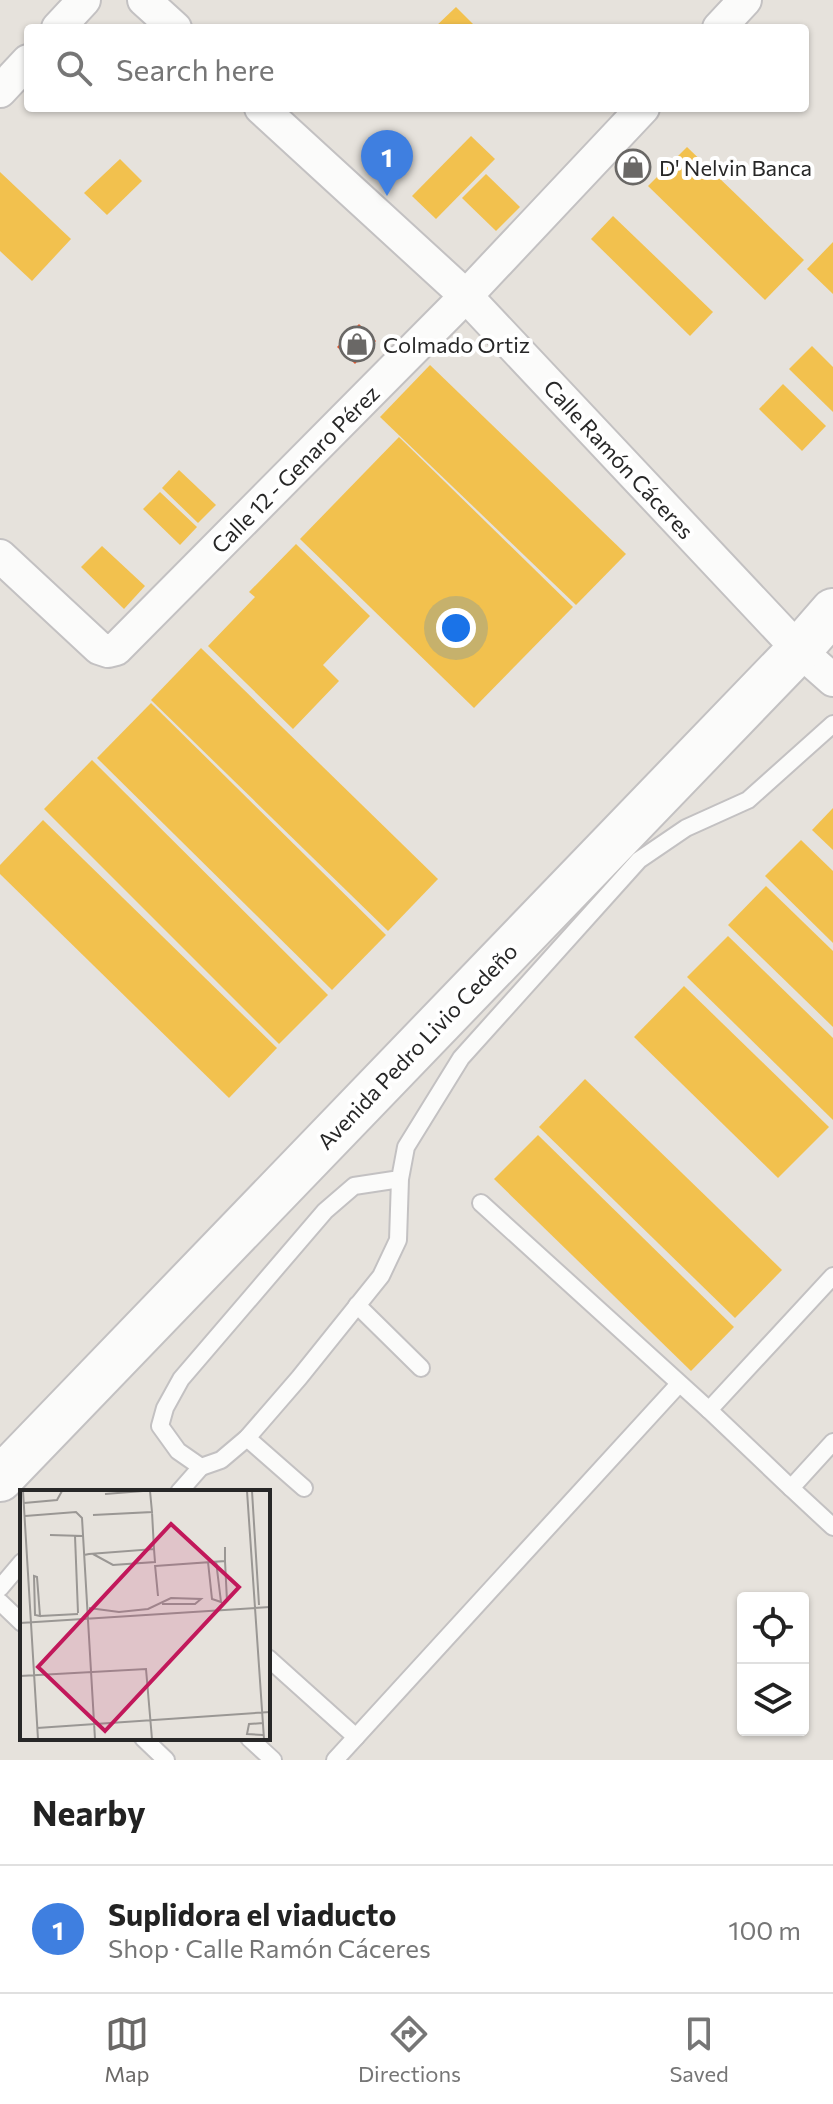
<!DOCTYPE html>
<html lang="en">
<head>
<meta charset="utf-8">
<style>
  :root { --surface:#fff; --page:#f6f6f6; --text:#222; --muted:#767676; --line:#e0e0e0; --accent:#6a6866 }
  body { margin:0; font-family:Commissioner,sans-serif; background:var(--page); color:var(--text) }
  .controls { position:absolute; right:24px; bottom:24px; display:grid; overflow:hidden; border-radius:8px; box-shadow:0 2px 6px #0004 }
  .controls button { width:72px; height:72px; display:grid; place-items:center; padding:0; border:0; border-bottom:2px solid var(--line); background:var(--surface); color:var(--text); font:40px sans-serif }
  .you { position:absolute; left:456px; top:628px; width:28px; height:28px; margin:-20px; border:6px solid #fff; border-radius:50%; background:#1a73e8; box-shadow:0 0 0 12px #1a73e833 }
  .badge { display:grid; place-items:center; width:52px; height:52px; border-radius:50%; background:var(--accent); color:#fff; font-size:26px; font-weight:700 }
  .pin { position:absolute; translate:-50% -66px; filter:drop-shadow(0 2px 4px #0008) }
  .pin::after { content:''; position:absolute; top:42px; width:28px; height:24px; background:inherit; clip-path:polygon(0 0,100% 0,50% 100%) }
  .list { margin:0; padding:0; list-style:none }
  h2 { display:flex; justify-content:space-between; align-items:center; height:104px; margin:0; padding:0 32px; font-size:34px }
  h2 small { font-size:26px; font-weight:400; color:var(--muted) }
  .list li { display:grid; grid-template-columns:52px 1fr auto; gap:24px; align-items:center; box-sizing:border-box; height:128px; padding:0 32px; border-top:2px solid var(--line) }
  .list b { display:block; font-size:30px; white-space:nowrap }
  .list p { margin:0; font-size:26px; white-space:nowrap; color:var(--muted) }
  .list em { font-size:26px; font-style:normal; color:var(--muted) }
  .icon { flex:none; width:44px; height:44px; fill:none; stroke:currentColor; stroke-width:2; stroke-linecap:round; stroke-linejoin:round }
  .map { position:relative; flex:none; width:833px; height:1760px; overflow:hidden }
  .search { position:absolute; background:var(--surface); box-shadow:0 2px 6px #0004; left:24px; right:24px; top:24px; height:88px; display:flex; align-items:center; gap:20px; box-sizing:border-box; padding:0 28px; border-radius:8px; color:var(--muted); font-size:30px }
  .sheet { height:232px; background:var(--surface) }
  nav { display:flex; justify-content:space-around; align-items:center; box-sizing:border-box; height:112px; border-top:2px solid var(--line); background:var(--surface); font-size:22px; color:var(--muted) }
  nav a { display:grid; justify-items:center; gap:4px }
  nav .on { color:var(--accent) }
  .map>svg:first-child { display:block }
  .homes { fill:#f2c14e }
  .shops { fill:#e4572e }
  .lines { fill:none; stroke-linecap:round; stroke-linejoin:round }
  .service-casing { stroke:#c3c1c2; stroke-width:20 }
  .minor-casing { stroke:#c3c1c2; stroke-width:36 }
  .secondary-casing { stroke:#c3c1c2; stroke-width:48 }
  .service { stroke:#fbfbfa; stroke-width:16 }
  .minor { stroke:#fbfbfa; stroke-width:32 }
  .secondary { stroke:#fbfbfa; stroke-width:44 }
  .labels { text-anchor:middle; dominant-baseline:central; stroke-width:8; stroke-linejoin:round; paint-order:stroke }
  .poi-label { font-size:22px; fill:#272727; stroke:#fff; text-anchor:start }
  .street-label { font-size:22px; fill:#272727; stroke:#fff }
  .inset-road { fill:none; stroke:#9a9794; stroke-width:2 }
  .view { fill:#c2185b; fill-opacity:0.15; stroke:#c2185b; stroke-width:4 }
  .inset-edge { fill:none; stroke:#272727; stroke-width:4 }
</style>
</head>
<body>
<div class="map">
<svg width="833" height="1760" viewBox="0 0 833 1760">
  <rect width="100%" height="100%" fill="#e6e2dc"/>
  <g class="homes">
    <polygon points="456,7 477,28 434,28"/>
    <polygon points="471,136 495,159 436,219 412,196"/>
    <polygon points="687,147 804,260 765,300 648,186"/>
    <polygon points="120,159 142,181 107,215 84,193"/>
    <polygon points="0,172 71,239 32,281 0,251"/>
    <polygon points="486,174 520,207 496,231 462,198"/>
    <polygon points="613,216 713,312 690,336 591,239"/>
    <polygon points="833,242 833,294 807,269"/>
    <polygon points="812,346 833,367 833,412 789,369"/>
    <polygon points="430,365 626,554 576,605 380,417"/>
    <polygon points="783,384 826,426 802,451 759,409"/>
    <polygon points="399,437 573,607 474,708 300,539"/>
    <polygon points="179,470 216,505 198,523 162,488"/>
    <polygon points="160,492 197,527 180,545 143,509"/>
    <polygon points="296,544 370,616 323,665 339,681 293,729 208,646 255,597 249,592"/>
    <polygon points="102,546 145,586 124,609 81,567"/>
    <polygon points="201,648 438,879 388,931 151,700"/>
    <polygon points="151,703 386,935 332,990 97,758"/>
    <polygon points="92,760 328,995 279,1044 44,809"/>
    <polygon points="833,808 833,850 812,830"/>
    <polygon points="43,820 277,1048 229,1098 0,874 0,865"/>
    <polygon points="801,840 833,871 833,943 765,876"/>
    <polygon points="766,886 833,951 833,1027 728,925"/>
    <polygon points="728,936 833,1038 833,1120 687,977"/>
    <polygon points="684,986 829,1127 778,1178 634,1037"/>
    <polygon points="585,1079 782,1270 735,1318 539,1127"/>
    <polygon points="538,1135 734,1327 691,1371 494,1179"/>
  </g>
  <g class="shops">
    <polygon points="632,159 640,167 633,175 625,167"/>
    <polygon points="359,324 376,341 355,364 337,347"/>
  </g>
  <g class="lines">
    <g class="service-casing">
      <g id="service">
        <polyline points="400,1179 354,1186 325,1211 181,1379 165,1408 160,1426 178,1451 201,1467 221,1460 247,1438 299,1378 381,1276 398,1240 400,1179 406,1147 461,1058 639,860 686,828 748,800 833,724"/>
        <polyline points="481,1203 709,1410"/>
        <polyline points="833,1276 709,1410 791,1488 833,1442"/>
        <polyline points="357,1305 421,1368"/>
        <polyline points="247,1438 304,1488"/>
        <polyline points="791,1488 833,1527"/>
        <polyline points="179,1492 201,1467"/>
        <polyline points="0,1588 22,1562"/>
        <polyline points="0,1602 22,1623"/>
        <polyline points="268,1658 356,1737"/>
        <polyline points="143,1738 166,1760"/>
        <polyline points="249,1738 273,1760"/>
        <polyline points="335,1760 679,1384"/>
      </g>
    </g>
    <g class="minor-casing">
      <g id="minor">
        <polyline points="144,0 175,28"/>
        <polyline points="58,28 84,0"/>
        <polyline points="719,28 745,0"/>
        <polyline points="0,91 28,61"/>
        <polyline points="261,108 466,296 799,650 833,680"/>
        <polyline points="0,556 99,648 108,651 116,649 466,296 643,108"/>
      </g>
    </g>
    <g class="secondary-casing">
      <polyline id="secondary" points="0,1479 799,650 833,611"/>
    </g>
    <use href="#service" class="service"/>
    <use href="#minor" class="minor"/>
    <use href="#secondary" class="secondary"/>
  </g>
  <defs>
    <g id="shop-ring" transform="scale(1.8)"><circle r="9.5" fill="#fff" stroke="#6a6866" stroke-width="1.5"/><path d="M-5-2.5h2.3a2.7 3.5 0 0 1 5.4 0H5L5.5 6h-11ZM-1.5-2.5h3a1.5 2.3 0 0 0-3 0Z" fill="#6a6866"/></g>
  </defs>
  <g fill-rule="evenodd">
    <use href="#shop-ring" x="633" y="167"/>
    <use href="#shop-ring" x="357" y="344"/>
  </g>
  <g class="labels">
    <g class="poi-label">
      <text x="659" y="167">D' Nelvin Banca</text>
      <text x="383" y="344">Colmado Ortiz</text>
    </g>
    <g class="street-label">
      <text transform="translate(619 459) rotate(47)">Calle Ramón Cáceres</text>
      <text transform="translate(295 469) rotate(-45)">Calle 12 - Genaro Pérez</text>
      <text transform="translate(417 1046) rotate(-46)">Avenida Pedro Livio Cedeño</text>
    </g>
  </g>
  <g transform="translate(20 1490)">
    <rect width="250" height="250" fill="#e6e2dc"/>
    <path class="inset-road" d="M3 1 18 249M227 1 244 249M232 1 239 115M85 4 123 1M4 13 37 10 42 1M132 22 134 59M73 25 132 22 130 1M5 26 56 22 62 28 75 249M30 45 63 46M55 46 58 123M64 65 69 64 134 59 135 72 93 75 73 64M205 71 207 111M188 72 192 109 201 112 196 71M135 75 138 106M135 76 205 71V57M14 86 17 87 20 126 15 125ZM69 118 99 122 128 119 151 108 181 109 175 114H142M20 126 58 124M0 133 250 117M0 186 126 179 132 249M243 233 229 234 227 244 243 245M17 238 250 222"/>
    <path class="view" d="M151 34 219 97 85 241 18 177Z"/>
    <rect width="250" height="250" class="inset-edge"/>
  </g>
</svg>
<div class="controls">
<button><svg class="icon" aria-label="locate" viewBox="0 0 24 24"><circle cx="12" cy="12" r="6"/><path d="M12 2v4M12 18v4M2 12h4M18 12h4"/></svg></button>
<button><svg class="icon" aria-label="layers" viewBox="0 0 24 24"><path d="M12 4l9 5-9 5-9-5zM3 14l9 5 9-5"/></svg></button>
</div>
<div class="you"></div>
<div class="pin badge" style="left:387px;top:196px;background:#3f7fe0">1</div>
<div class="search"><svg class="icon" aria-label="search" viewBox="0 0 24 24"><circle cx="10" cy="10" r="6"/><path d="M15 15l6 6"/></svg>Search here</div>
</div>
<section class="sheet">
<h2>Nearby<small></small></h2>
<ul class="list">
<li><span class="badge" style="background:#3f7fe0">1</span><div><b>Suplidora el viaducto</b><p>Shop · Calle Ramón Cáceres</p></div><em>100 m</em></li>
</ul>
</section>
<nav>
<a class="on"><svg class="icon" aria-label="map" viewBox="0 0 24 24"><path d="M3 6l6-2 6 2 6-2v14l-6 2-6-2-6 2zM9 4v14M15 6v14"/></svg>Map</a>
<a><svg class="icon" aria-label="directions" viewBox="0 0 24 24"><path d="M12 3l9 9-9 9-9-9zM9 14v-3h6M13 9l2 2-2 2"/></svg>Directions</a>
<a><svg class="icon" aria-label="saved" viewBox="0 0 24 24"><path d="M7 4h10v16l-5-4-5 4z"/></svg>Saved</a>
</nav>
</body>
</html>
